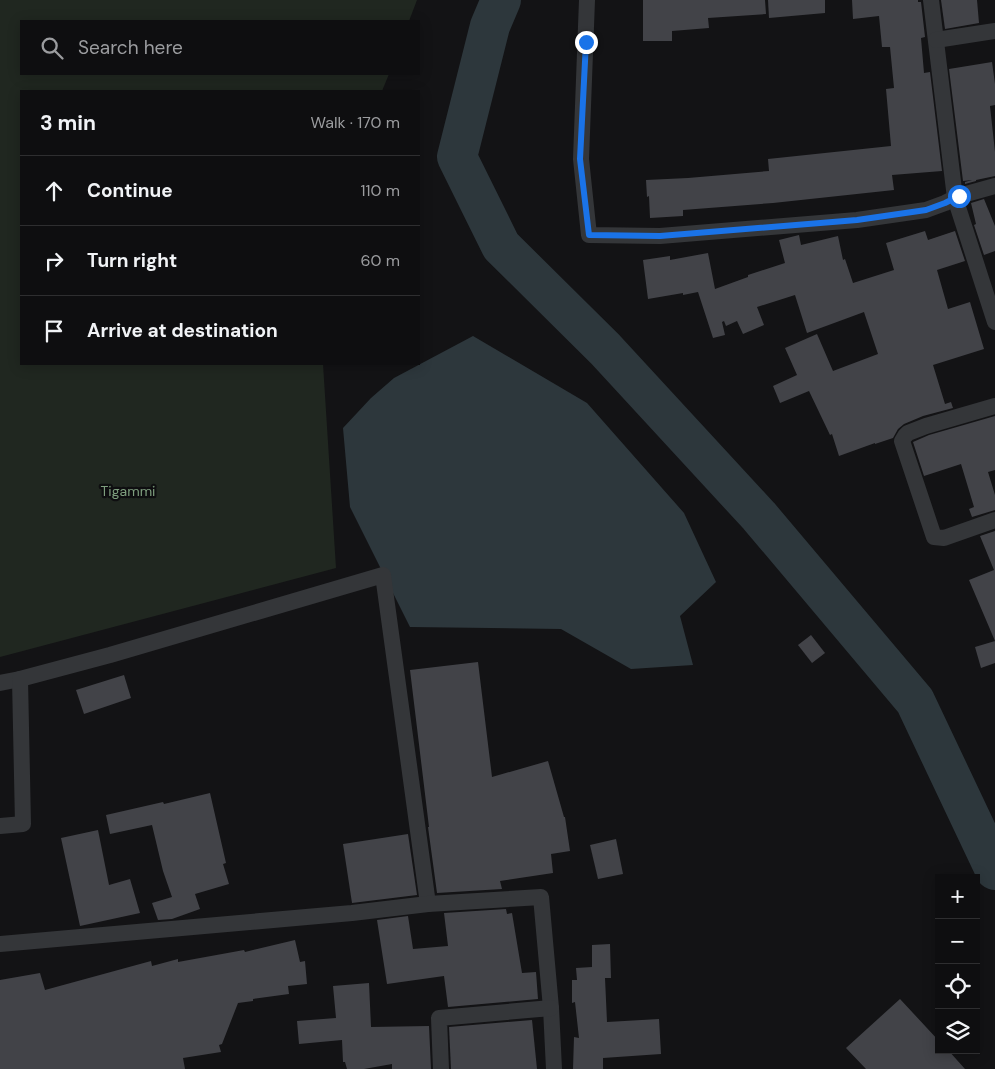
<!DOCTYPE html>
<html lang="en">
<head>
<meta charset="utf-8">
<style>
  :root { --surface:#0e0e10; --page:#1c1c1e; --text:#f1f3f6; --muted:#9b9c9f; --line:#2e2e30 }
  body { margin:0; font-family:"DM Sans",sans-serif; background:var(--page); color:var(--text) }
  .controls { position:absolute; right:15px; bottom:15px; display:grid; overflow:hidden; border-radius:0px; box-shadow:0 2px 12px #0003 }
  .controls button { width:45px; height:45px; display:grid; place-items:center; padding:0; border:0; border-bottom:1px solid var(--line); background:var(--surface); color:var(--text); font:25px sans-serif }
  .stop { position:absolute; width:15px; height:15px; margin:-11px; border:4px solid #1a73e8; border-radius:50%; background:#fff }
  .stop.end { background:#1a73e8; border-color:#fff; box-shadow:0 1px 5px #0008 }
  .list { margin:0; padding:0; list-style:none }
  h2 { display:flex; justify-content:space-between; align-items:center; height:65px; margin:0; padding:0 20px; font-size:21px }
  h2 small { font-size:16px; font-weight:400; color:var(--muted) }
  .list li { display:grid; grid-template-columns:32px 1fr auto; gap:15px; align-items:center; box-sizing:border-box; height:70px; padding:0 20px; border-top:1px solid var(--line) }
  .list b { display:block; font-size:19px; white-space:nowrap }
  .list em { font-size:16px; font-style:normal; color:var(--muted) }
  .icon { flex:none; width:28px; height:28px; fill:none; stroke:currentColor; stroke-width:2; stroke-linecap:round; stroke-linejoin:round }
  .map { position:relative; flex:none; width:995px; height:1069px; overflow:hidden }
  .search { position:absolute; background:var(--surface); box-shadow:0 2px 12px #0003; left:20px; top:20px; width:400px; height:55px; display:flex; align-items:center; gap:12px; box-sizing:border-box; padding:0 18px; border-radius:0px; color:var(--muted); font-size:19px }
  .panel { position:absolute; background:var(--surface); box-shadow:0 2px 12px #0003; left:20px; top:90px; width:400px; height:275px; border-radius:0px }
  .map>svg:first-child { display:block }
  .green { fill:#202720 }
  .water { fill:#2d373c }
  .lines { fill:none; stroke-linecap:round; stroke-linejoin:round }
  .river { stroke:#2d373c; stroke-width:40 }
  .building { fill:#424348 }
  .street { stroke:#343639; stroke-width:16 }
  .route { stroke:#1a73e8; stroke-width:6 }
  .labels { text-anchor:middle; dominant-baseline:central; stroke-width:4.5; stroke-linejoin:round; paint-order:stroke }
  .park-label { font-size:14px; fill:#7e9e7e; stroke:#0e0e10 }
</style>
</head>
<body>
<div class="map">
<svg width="995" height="1069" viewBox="0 0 995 1069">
  <rect width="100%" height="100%" fill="#131315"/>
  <polygon class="green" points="0,0 417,0 409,21 21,21 21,74 389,74 382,91 21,91 21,364 323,364 336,568 0,657"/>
  <polygon class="water" points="473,336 587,403 684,513 716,582 680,616 693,665 631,669 561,629 410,627 350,507 343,428 371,398 394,378"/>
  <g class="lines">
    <polyline class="river" points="501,0 490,26 457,157 501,246 605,349 759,516 915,701 995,870"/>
  </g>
  <g class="building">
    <polygon points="643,0 765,0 766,14 708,18 709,28 672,31 672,41 643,41"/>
    <polygon points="768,0 825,0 825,13 769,18"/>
    <polygon points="852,0 918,0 918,2 921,2 925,37 921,38 924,73 930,72 942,171 892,175 894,190 773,203 683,210 683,216 650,218 649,196 647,197 646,180 688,178 769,171 768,159 891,146 886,89 894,88 890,47 882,47 879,16 853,19"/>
    <polygon points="941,0 977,0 979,23 945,29"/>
    <polygon points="992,62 995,84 995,105 990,106 995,152 995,176 976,180 976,181 965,184 965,182 972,180 963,181 949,69"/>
    <polygon points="984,199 995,226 995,251 984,255 974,225 976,224 971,203"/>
    <polygon points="925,231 928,240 955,231 965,261 937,270 948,309 970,302 984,349 933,365 945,404 951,402 953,408 923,416 904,424 898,429 893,438 875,444 875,443 839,456 832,434 830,435 809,391 780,403 773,386 797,375 785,348 817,334 833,371 878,354 864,312 807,333 795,295 757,307 764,325 743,334 737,321 726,326 724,321 722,322 725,335 713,338 698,292 683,295 683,293 648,299 643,260 670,256 670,260 708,253 715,289 748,277 748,275 785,263 779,240 799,235 801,245 838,236 843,260 845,259 853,283 894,270 886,243"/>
    <polygon points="995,416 995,470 988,472 995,495 995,510 972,517 969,509 974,507 961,464 924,476 913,442 929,435"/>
    <polygon points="995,531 995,663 981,668 975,647 995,641 969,580 994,570 980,536"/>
    <polygon points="811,635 825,653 812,663 798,645"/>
    <polygon points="478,662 492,777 548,761 564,817 565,817 570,851 551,854 553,873 500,881 502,889 437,893 428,827 429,827 410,670"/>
    <polygon points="124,675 131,698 84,714 76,690"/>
    <polygon points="210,793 226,863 223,864 229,884 195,894 200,909 172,919 158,920 152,903 172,897 163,871 152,825 110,834 106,815 163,802 164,804"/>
    <polygon points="98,830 109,885 130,879 140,913 80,926 61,838"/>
    <polygon points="408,834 417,895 352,903 343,844"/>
    <polygon points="616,839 623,874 598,879 590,845"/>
    <polygon points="506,909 507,914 512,913 522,973 536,972 538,999 448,1007 444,976 387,984 377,920 408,916 413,949 448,946 444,913"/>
    <polygon points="295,940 300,962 305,961 307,984 288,986 289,994 253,999 253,1001 238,1003 222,1044 219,1045 221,1052 183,1058 185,1069 0,1069 0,980 40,973 45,990 151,961 152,966 178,959 178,962 244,950 245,952"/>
    <polygon points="610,944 611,978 605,978 607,1022 659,1019 661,1054 603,1058 603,1069 573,1069 574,1037 579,1038 575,1002 572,1003 572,980 577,980 576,968 592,967 592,945"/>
    <polygon points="369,983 371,1027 429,1026 431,1069 392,1069 392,1064 364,1069 347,1069 345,1062 343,1062 342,1040 299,1044 297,1021 336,1018 333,986"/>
    <polygon points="900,999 939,1041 939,1050 948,1050 965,1069 866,1069 846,1048"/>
    <polygon points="532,1020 537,1069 451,1069 449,1027"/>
  </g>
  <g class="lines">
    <g class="street">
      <polyline points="587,0 581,159 589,235 660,236 857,220 926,210 945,203 959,196 995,186"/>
      <polyline points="931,0 955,198 995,322"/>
      <polyline points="936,40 995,31"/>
      <polyline points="995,406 926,426 908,433 905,436 902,441 934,537 944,538 995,520"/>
      <polyline points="0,683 20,679"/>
      <polyline points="0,826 23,824 20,679 110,655 383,575 428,904"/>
      <polyline points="0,944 352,913 428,904 541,897 551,1008 554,1069"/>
      <polyline points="441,1069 439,1018 551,1008"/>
    </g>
  </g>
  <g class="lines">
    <polyline class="route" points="586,42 580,159 589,235 660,236 857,220 926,210 945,203 959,196"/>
  </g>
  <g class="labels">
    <g class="park-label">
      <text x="128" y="491">Tigammi</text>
    </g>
  </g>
</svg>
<div class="controls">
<button>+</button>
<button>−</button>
<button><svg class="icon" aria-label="locate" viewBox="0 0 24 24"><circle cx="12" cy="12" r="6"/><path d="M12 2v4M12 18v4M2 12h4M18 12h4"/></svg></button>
<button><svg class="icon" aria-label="layers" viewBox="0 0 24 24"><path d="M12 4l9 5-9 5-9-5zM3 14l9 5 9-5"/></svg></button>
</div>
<div class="stop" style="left:959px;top:196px"></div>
<div class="stop end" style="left:586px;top:42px"></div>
<div class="search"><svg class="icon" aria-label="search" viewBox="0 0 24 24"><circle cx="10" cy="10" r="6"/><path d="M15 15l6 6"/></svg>Search here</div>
<section class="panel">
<h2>3 min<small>Walk · 170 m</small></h2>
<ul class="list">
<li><svg class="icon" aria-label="ahead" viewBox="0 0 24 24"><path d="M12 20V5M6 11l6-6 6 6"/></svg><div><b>Continue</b></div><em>110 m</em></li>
<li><svg class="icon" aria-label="right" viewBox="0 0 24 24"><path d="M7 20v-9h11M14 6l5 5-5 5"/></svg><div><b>Turn right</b></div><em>60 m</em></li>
<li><svg class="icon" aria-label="arrive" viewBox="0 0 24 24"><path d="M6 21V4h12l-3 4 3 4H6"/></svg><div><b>Arrive at destination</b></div></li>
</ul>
</section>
</div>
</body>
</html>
